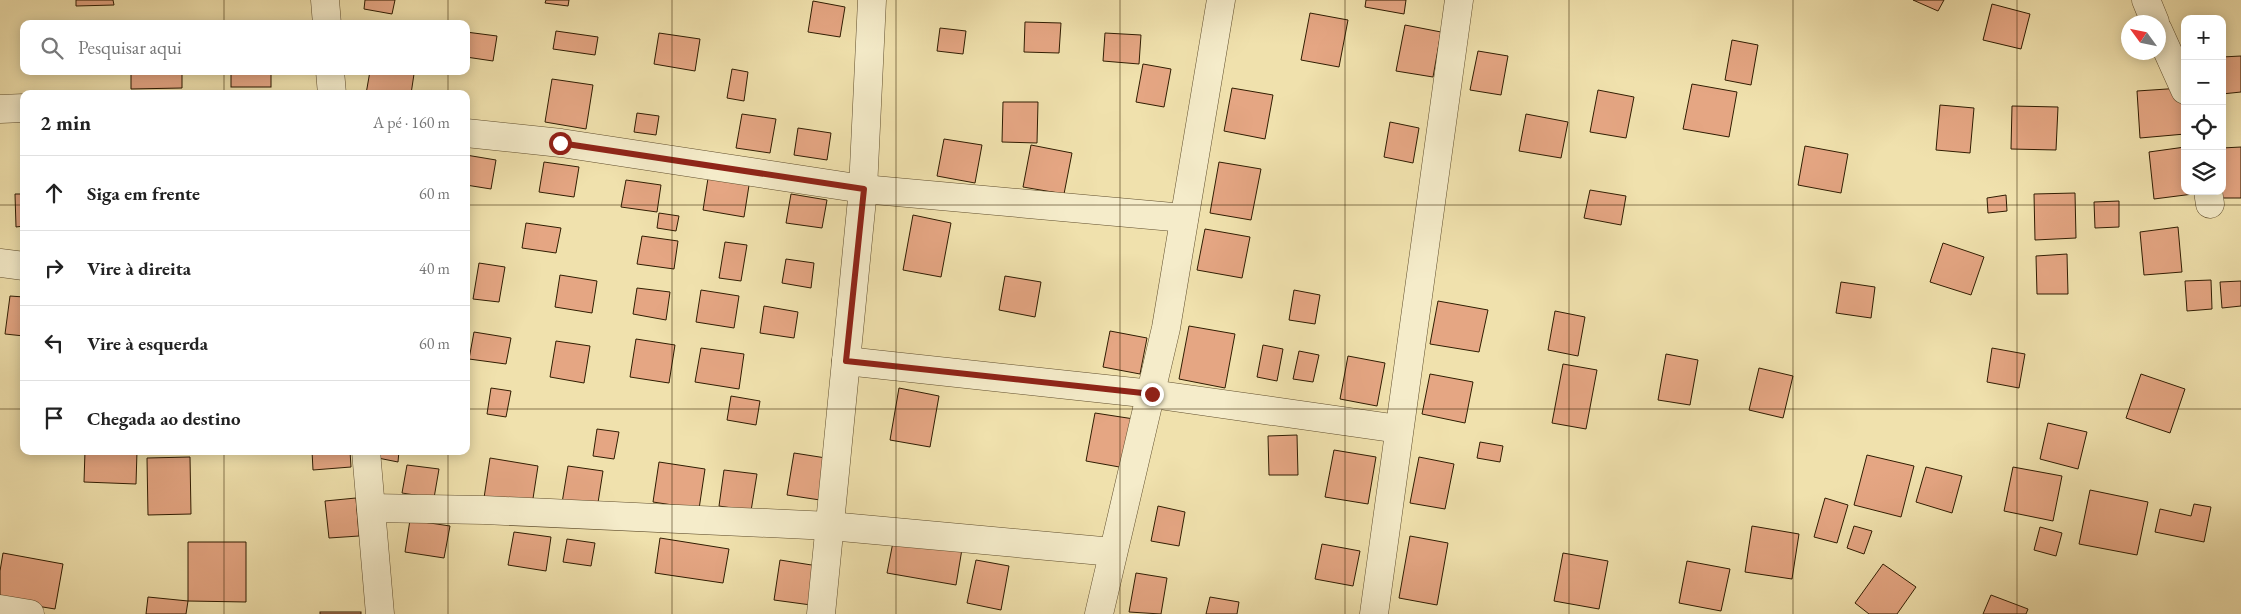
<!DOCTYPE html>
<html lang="pt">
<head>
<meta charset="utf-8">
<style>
  :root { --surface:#fff; --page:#f6f6f6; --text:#222; --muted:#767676; --line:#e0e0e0 }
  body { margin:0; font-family:"EB Garamond",serif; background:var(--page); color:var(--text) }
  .controls { position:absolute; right:15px; top:15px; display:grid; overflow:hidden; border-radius:10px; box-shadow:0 2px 12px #0003 }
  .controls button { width:45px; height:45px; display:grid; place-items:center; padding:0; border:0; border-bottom:1px solid var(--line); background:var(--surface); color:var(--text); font:25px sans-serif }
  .compass { position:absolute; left:2121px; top:15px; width:45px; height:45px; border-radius:50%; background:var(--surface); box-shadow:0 2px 12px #0003; rotate:303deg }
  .stop { position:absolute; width:15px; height:15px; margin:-11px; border:4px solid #8f2418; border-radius:50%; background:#fff }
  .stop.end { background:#8f2418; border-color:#fff; box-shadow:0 1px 5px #0008 }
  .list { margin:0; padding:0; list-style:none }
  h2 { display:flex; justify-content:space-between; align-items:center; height:65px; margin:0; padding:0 20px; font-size:21px }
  h2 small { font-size:16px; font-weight:400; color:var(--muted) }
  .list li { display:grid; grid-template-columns:32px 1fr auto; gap:15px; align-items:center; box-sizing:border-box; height:75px; padding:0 20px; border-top:1px solid var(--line) }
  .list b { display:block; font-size:19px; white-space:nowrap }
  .list em { font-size:16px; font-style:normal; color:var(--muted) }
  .icon { flex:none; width:28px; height:28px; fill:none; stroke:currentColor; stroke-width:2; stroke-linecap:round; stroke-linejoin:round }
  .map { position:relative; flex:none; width:2241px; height:614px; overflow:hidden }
  .search { position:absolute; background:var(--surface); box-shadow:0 2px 12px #0003; left:20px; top:20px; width:450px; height:55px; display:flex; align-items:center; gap:12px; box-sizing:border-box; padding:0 18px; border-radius:10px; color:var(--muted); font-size:19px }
  .panel { position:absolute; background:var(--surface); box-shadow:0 2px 12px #0003; left:20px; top:90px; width:450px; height:365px; border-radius:10px }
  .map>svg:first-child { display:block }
  .building { fill:#e5a683; stroke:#301d02 }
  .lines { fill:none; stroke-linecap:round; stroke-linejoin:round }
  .street-casing { stroke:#604e2d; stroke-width:29 }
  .street { stroke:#f5ecca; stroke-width:28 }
  .route { stroke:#8f2418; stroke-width:6 }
  .grid { fill:none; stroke:#301d02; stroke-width:1; stroke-opacity:0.55 }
</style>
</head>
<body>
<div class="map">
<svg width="2241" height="614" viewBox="0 0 2241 614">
  <rect width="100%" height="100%" fill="#f0e1ad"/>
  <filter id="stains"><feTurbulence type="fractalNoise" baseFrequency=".004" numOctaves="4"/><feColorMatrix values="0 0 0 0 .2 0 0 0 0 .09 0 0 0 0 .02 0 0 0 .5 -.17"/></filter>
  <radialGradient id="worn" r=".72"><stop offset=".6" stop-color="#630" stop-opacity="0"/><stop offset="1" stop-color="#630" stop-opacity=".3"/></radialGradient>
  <g class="building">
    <polygon points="76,0 113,0 114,5 76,6"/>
    <polygon points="365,0 395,0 392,14 364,9"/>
    <polygon points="546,0 569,0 568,6 545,3"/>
    <polygon points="1366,0 1406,0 1404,14 1365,7"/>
    <polygon points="1913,0 1944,0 1938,11"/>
    <polygon points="813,1 845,7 840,37 808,32"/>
    <polygon points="1992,4 2030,14 2021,49 1983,40"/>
    <polygon points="1310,13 1348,20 1339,67 1301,60"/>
    <polygon points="1025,22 1061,23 1059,53 1024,52"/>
    <polygon points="1405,25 1441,32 1433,77 1396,71"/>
    <polygon points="940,28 966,31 963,54 937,51"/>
    <polygon points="556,31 598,37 595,55 553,49"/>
    <polygon points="466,32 497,36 493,61 466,57"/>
    <polygon points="659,33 700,39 695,71 654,64"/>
    <polygon points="1105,33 1141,35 1139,64 1103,61"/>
    <polygon points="1732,40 1758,45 1751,85 1725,80"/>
    <polygon points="1478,51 1508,56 1501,95 1470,90"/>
    <polygon points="2241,56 2241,92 2222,94 2222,57"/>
    <polygon points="1143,64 1171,69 1164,107 1136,102"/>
    <polygon points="732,69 748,72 744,101 727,98"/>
    <polygon points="131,71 182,71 182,88 131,89"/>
    <rect x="231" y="71" width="40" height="16"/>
    <polygon points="370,71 395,71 414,74 411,94 366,94"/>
    <polygon points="552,79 593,85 586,129 545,122"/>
    <polygon points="1692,84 1737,92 1729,137 1683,129"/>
    <polygon points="1232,88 1273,95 1265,139 1224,131"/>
    <polygon points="2182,88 2185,134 2140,138 2137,91"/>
    <polygon points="1598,90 1634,97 1626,138 1590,132"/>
    <polygon points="1003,102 1038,102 1037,143 1002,142"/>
    <polygon points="1940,105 1974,108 1970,153 1936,150"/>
    <polygon points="2012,106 2058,107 2056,150 2011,149"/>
    <polygon points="637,113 659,116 656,135 634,132"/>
    <polygon points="742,114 776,119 770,153 736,148"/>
    <polygon points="1526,114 1568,122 1561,158 1519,151"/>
    <polygon points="1390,122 1419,128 1413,163 1384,157"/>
    <polygon points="798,128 831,133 827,160 794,155"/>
    <polygon points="944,139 982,145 975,183 937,176"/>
    <polygon points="1031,145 1072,153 1064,194 1023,187"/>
    <polygon points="1805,146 1848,154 1841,193 1798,185"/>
    <polygon points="2185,147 2185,191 2193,191 2193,194 2154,199 2149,152"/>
    <polygon points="2241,147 2241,198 2219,198 2219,191 2222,191 2222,148"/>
    <polygon points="466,155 496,160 491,189 466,185"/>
    <polygon points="544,162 579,167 574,197 539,192"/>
    <polygon points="1219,162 1261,169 1251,220 1210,213"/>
    <polygon points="709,172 750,179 744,217 703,210"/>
    <polygon points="626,180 661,185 657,212 621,207"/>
    <polygon points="1590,190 1626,196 1621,225 1584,218"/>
    <polygon points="2075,193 2076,238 2035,240 2034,194"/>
    <polygon points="15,194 24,194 24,226 16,227"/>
    <polygon points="791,194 827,200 822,228 786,223"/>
    <polygon points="2006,195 2007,211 1988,213 1987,198"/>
    <polygon points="2119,201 2119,227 2095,228 2094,202"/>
    <polygon points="659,213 679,216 676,231 657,228"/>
    <polygon points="913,215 951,223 941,277 903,270"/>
    <polygon points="526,223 561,228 556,253 522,248"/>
    <polygon points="2178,227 2182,272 2144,275 2140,232"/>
    <polygon points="1205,229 1250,237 1242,278 1197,270"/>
    <polygon points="642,236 678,241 674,269 637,264"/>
    <polygon points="725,242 747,245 741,281 719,278"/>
    <polygon points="1943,243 1984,257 1971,295 1930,282"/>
    <polygon points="2067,254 2068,294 2037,294 2036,256"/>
    <polygon points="786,259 814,263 811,288 782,283"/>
    <polygon points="479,263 505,267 499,302 473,299"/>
    <polygon points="560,275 597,281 592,313 555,307"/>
    <polygon points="1005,276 1041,282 1035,317 999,310"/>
    <polygon points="2211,280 2212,309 2187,311 2185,281"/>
    <polygon points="2241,281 2241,306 2222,308 2220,282"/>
    <polygon points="1841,282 1875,287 1871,318 1836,313"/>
    <polygon points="637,288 670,292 666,320 633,314"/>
    <polygon points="701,290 739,296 734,328 696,322"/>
    <polygon points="1294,290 1320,295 1315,324 1289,320"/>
    <polygon points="10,296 24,297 24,336 5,334"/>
    <polygon points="1438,301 1488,310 1479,352 1430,344"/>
    <polygon points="764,306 798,312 794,338 760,333"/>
    <polygon points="1555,311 1585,317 1578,356 1548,350"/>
    <polygon points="1189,326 1235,334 1225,388 1179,379"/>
    <polygon points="1110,331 1147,338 1140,374 1103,367"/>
    <polygon points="474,332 511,338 506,364 469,359"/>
    <polygon points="636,339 675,345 669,383 630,377"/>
    <polygon points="556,341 590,346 584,383 550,377"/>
    <polygon points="1263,345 1283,349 1277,381 1257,377"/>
    <polygon points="701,348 744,354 739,389 695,382"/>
    <polygon points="1992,348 2025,354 2019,388 1987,382"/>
    <polygon points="1299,351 1319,355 1313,382 1293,379"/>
    <polygon points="1666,354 1698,360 1690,405 1658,400"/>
    <polygon points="1348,356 1385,363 1377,406 1340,399"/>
    <polygon points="1563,364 1597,370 1586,429 1552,423"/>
    <polygon points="1759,368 1793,376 1783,418 1749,410"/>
    <polygon points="1430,374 1473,382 1465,423 1422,414"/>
    <polygon points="2141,374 2185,389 2170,433 2126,418"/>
    <polygon points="491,388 511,391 506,417 487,414"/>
    <polygon points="899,388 939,396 930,447 890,440"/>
    <polygon points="731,396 760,401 756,425 727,420"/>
    <polygon points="1095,413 1134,419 1125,468 1086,461"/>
    <polygon points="2048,423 2087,432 2078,469 2040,459"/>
    <polygon points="597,429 619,432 614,459 593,456"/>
    <polygon points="1297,435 1298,475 1269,475 1268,436"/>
    <polygon points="1480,442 1503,446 1500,462 1477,458"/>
    <polygon points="1334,450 1376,457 1368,504 1325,497"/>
    <polygon points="85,451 137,451 136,484 84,482"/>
    <polygon points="312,451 350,451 351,467 313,470"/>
    <polygon points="379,451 399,451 398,462 378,458"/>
    <polygon points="794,453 826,458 820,500 787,495"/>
    <polygon points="1867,455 1914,466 1901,517 1854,505"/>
    <polygon points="190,457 191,514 148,515 147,458"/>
    <polygon points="1419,457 1454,464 1445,509 1410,503"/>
    <polygon points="490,458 538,466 532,505 484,498"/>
    <polygon points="659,462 705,469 699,509 653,502"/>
    <polygon points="407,465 439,469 434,498 402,493"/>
    <polygon points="568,466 603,471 597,509 562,503"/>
    <polygon points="1926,467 1962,476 1952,513 1916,502"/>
    <polygon points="2013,467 2062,476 2053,521 2004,511"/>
    <polygon points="724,470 757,474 751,511 719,506"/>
    <polygon points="2090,490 2148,502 2137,555 2079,544"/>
    <polygon points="356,498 359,536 329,538 325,501"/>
    <polygon points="1825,498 1848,505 1837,543 1814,537"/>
    <polygon points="2194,504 2211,507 2204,542 2155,532 2160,509 2191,516"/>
    <polygon points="1158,506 1185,512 1179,546 1151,541"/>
    <polygon points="410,520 450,526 444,558 405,552"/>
    <polygon points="1752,526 1799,534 1792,579 1745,572"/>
    <polygon points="1854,526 1872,531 1864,554 1847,548"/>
    <polygon points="2040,527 2062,533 2056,556 2034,550"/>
    <polygon points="514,532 551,537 546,571 508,565"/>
    <polygon points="1410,536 1448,543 1437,605 1399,598"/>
    <polygon points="894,537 962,549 956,585 887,573"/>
    <polygon points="660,538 729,549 723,583 655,573"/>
    <polygon points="567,539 595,543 591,566 563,562"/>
    <polygon points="188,542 246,542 246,602 188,601"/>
    <polygon points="1322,544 1360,551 1353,586 1315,579"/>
    <polygon points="3,553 63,564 55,609 0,600 0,571"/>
    <polygon points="1563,553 1608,561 1599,609 1554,601"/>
    <polygon points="780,560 818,566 811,605 774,600"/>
    <polygon points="976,560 1009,566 1001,610 967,603"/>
    <polygon points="1687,561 1730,569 1721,611 1679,603"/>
    <polygon points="1883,564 1916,587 1897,614 1869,614 1855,603"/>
    <polygon points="1136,573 1167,578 1161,614 1129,612"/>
    <polygon points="1991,595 2028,609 2026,614 1983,614"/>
    <polygon points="148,597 188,601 186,614 146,614"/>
    <polygon points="1210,597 1239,602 1237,614 1206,614"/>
    <rect x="320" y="612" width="41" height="2"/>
  </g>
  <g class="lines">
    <g class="street-casing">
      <g id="street">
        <polyline points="325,0 327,24"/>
        <polyline points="2146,0 2155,22"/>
        <polyline points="2158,30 2185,90"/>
        <polyline points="330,71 332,94"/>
        <polyline points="0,109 24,108"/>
        <polyline points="466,133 561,143 863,189 1184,218"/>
        <polyline points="2208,191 2210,204"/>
        <polyline points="0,263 24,266"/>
        <polyline points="846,361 1152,394 1399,429"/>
        <polyline points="366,451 380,614"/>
        <polyline points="371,508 484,510 830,526 1113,552"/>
        <polyline points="0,609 30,614"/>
        <polyline points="821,614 863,189 872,0"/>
        <polyline points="1099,614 1166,328 1221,0"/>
        <polyline points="1374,614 1459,0"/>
      </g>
    </g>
    <use href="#street" class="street"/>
  </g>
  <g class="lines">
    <polyline class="route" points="560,143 864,189 846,361 1152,394"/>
  </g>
  <path class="grid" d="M224 0V24M448 0V24M672 0V614M896 0V614M1120 0V614M1345 0V614M1569 0V614M1793 0V614M2017 0V614M224 71V94M448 71V94M0 205H24M466 205H2241M0 409H24M466 409H2241M224 451V614M448 451V614"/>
  <rect width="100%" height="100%" filter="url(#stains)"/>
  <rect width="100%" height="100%" fill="url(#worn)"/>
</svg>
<div class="controls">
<button>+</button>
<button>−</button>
<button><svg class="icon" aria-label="locate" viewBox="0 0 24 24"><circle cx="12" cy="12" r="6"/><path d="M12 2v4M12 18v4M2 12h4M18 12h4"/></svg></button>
<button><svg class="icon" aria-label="layers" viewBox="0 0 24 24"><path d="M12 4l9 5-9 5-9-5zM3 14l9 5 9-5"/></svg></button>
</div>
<svg class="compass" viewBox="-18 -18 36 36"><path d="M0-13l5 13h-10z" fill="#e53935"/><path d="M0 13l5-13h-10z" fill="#767676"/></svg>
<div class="stop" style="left:560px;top:143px"></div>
<div class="stop end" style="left:1152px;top:394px"></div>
<div class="search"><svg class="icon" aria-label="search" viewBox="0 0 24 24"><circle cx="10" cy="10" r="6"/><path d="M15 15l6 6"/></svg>Pesquisar aqui</div>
<section class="panel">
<h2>2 min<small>A pé · 160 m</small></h2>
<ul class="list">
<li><svg class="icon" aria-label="ahead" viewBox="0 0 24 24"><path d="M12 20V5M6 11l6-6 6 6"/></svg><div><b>Siga em frente</b></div><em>60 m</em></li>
<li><svg class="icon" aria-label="right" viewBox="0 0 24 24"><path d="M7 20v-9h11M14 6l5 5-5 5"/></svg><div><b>Vire à direita</b></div><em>40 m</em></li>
<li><svg class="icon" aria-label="left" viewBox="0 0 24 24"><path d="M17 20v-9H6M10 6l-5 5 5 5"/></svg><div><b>Vire à esquerda</b></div><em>60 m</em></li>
<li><svg class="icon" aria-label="arrive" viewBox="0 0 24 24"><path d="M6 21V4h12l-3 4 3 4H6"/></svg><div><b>Chegada ao destino</b></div></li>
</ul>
</section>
</div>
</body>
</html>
